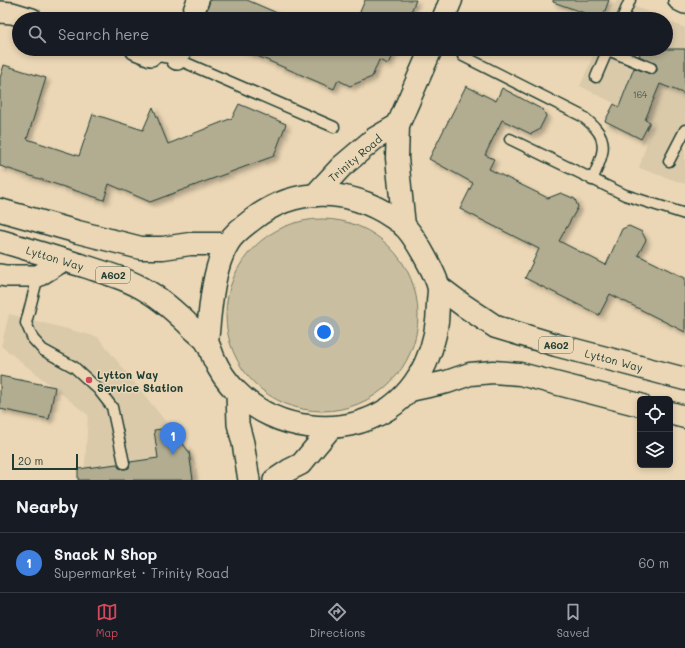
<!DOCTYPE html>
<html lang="en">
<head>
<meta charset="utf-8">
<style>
  :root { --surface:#171b24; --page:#20242c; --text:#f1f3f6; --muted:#9ea1a6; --line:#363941; --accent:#d1495b }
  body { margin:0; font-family:Mali,sans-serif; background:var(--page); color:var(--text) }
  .controls { position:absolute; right:12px; bottom:12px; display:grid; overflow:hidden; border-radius:6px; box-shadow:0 2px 6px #0003 }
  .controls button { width:36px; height:36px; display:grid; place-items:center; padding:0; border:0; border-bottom:1px solid var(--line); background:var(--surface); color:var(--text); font:20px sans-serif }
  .scale { position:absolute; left:12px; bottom:10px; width:66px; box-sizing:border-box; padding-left:4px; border:2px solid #1f3d34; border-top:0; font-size:11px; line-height:14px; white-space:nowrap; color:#1f3d34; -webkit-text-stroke:3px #ebd7b5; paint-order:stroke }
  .you { position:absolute; left:324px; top:332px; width:14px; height:14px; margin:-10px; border:3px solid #fff; border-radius:50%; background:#1a73e8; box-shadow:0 0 0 6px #1a73e833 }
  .badge { display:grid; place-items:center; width:26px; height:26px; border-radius:50%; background:var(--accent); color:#fff; font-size:13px; font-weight:700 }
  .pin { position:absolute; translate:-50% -33px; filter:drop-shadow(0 1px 2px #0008) }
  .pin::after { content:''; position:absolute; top:21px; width:14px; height:12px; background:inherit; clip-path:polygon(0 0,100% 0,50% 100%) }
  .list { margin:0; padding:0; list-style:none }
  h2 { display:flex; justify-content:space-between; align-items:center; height:52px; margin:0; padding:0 16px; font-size:17px }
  h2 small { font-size:13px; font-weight:400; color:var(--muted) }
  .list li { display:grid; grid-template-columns:26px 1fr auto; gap:12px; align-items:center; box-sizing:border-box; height:60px; padding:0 16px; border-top:1px solid var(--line) }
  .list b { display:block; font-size:15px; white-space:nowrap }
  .list p { margin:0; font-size:13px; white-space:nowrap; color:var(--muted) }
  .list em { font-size:13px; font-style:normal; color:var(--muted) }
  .icon { flex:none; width:22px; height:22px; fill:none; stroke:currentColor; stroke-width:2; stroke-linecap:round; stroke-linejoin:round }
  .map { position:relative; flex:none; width:685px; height:480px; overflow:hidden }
  .search { position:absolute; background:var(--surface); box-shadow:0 2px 6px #0003; left:12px; right:12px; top:12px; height:44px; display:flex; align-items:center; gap:10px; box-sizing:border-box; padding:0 14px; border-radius:22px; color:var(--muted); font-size:15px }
  .sheet { height:112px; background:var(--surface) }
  nav { display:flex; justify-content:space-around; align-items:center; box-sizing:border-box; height:56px; border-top:1px solid var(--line); background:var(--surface); font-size:11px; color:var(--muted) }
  nav a { display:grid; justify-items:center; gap:2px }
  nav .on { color:var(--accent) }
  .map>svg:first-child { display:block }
  .built { fill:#dacaaa }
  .green { fill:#cabea0; stroke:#747e6a }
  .building { fill:#b2ac91; stroke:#1f3d34; filter:url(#shadow) }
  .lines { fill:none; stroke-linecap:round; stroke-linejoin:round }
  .service-casing { stroke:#1f3d34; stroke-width:13 }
  .minor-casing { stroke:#1f3d34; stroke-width:24 }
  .tertiary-casing { stroke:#1f3d34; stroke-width:25 }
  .primary-casing { stroke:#1f3d34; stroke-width:25 }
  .service { stroke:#ebd7b5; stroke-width:10 }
  .minor { stroke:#ebd7b5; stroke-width:21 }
  .tertiary { stroke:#ebd7b5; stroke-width:22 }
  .primary { stroke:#ebd7b5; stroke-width:22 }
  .poi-dot { fill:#d1495b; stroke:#ebd7b5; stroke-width:1.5 }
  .labels { text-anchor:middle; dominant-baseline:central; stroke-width:3; stroke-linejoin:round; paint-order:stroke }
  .number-label { font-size:9px; fill:#44594b }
  .shield { fill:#ebd7b5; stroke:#5c6b5b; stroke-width:1 }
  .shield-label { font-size:10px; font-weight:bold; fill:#1f3d34 }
  .street-label { font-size:11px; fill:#1f3d34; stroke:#ebd7b5 }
  .poi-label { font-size:11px; font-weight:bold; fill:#1f3d34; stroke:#ebd7b5; text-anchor:start }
</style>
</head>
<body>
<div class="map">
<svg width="685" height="480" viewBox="0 0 685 480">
  <defs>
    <filter id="shadow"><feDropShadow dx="3.5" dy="3.5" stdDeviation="2" flood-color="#0004"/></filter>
  </defs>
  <rect width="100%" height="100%" fill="#ebd7b5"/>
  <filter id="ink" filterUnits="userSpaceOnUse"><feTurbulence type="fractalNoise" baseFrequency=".025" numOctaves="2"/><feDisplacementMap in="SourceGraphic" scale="8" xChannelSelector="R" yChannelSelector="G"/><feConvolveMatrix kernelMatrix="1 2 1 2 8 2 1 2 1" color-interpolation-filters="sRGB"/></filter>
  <g filter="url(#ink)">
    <g class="built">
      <polygon points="617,0 620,0 664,19 609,19"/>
      <polygon points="666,20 685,28 685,184 639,168 653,123 580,86 596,49 666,49"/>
      <polygon points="9,314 98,337 190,452 196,464 199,480 84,480 88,415 1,346"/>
    </g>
    <circle class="green" cx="322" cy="315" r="96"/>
    <g class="building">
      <polygon points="210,0 247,0 291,19 204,19"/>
      <polygon points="365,0 416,0 408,19 357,19"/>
      <polygon points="553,0 609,0 602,19 553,2"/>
      <polygon points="241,49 395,49 388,64 379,60 372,77 350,86 338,80 334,89"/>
      <polygon points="642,49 685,49 685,94 660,84 645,120 650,122 641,139 605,121 614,104 619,107 634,68 651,74 657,71 657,68 656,64 639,56"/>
      <polygon points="4,65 46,78 27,139 79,156 93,114 143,130 153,107 168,144 232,118 239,104 286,124 274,156 150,202 109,184 104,200 0,166 0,78"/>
      <polygon points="466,86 496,101 502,88 543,110 546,116 539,130 531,134 502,120 485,155 494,159 489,169 548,198 561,193 575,199 578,207 559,241 606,265 622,229 629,226 642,232 646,240 638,255 685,278 685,332 610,294 599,315 525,278 539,249 460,209 473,183 429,159"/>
      <polygon points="0,376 55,387 49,419 0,409"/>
      <polygon points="171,428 189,452 193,480 78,480 78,469 117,464 119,468 125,469 129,468 130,462 158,458 154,430"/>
    </g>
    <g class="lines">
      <g class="service-casing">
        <g id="service">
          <polyline points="622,19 630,0"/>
          <polyline points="608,50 651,68"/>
          <polyline points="151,55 177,59 334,127"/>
          <path d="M463 56 582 116C587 120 592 124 596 129 610 145 599 163 592 180"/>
          <polyline points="596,77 608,49"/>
          <polyline points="510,139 625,195 685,214"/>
          <polyline points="669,161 685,130"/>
          <polyline points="38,276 26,323 33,339 43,350 74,367 98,389 112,407 124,463"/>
        </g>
      </g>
      <g class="minor-casing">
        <g id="minor">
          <polyline points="679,0 685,3"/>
          <polyline points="0,12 12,13 32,19"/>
          <polyline points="191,19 198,0"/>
          <polyline points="136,49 151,55"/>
          <polyline points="177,59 181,49"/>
          <polyline points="0,275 6,276 38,276 64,260"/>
          <polyline points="237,392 238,424 243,443 249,480"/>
          <polyline points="274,480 289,470 301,464 332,427"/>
        </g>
      </g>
      <g class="tertiary-casing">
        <g id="tertiary">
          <polyline points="443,19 451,0"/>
          <polyline points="315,195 341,167 374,139 398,125"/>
          <polyline points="404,226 397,158 398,125 431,49"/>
        </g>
      </g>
      <g class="primary-casing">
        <g id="primary">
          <polyline points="0,210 78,232 141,248 163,248 190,244 227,244"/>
          <path d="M0 241C28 249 56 258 84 266 105 273 128 279 147 291 164 301 178 314 192 328 196 332 202 336 206 341 210 346 211 353 214 359 219 370 227 382 236 391 275 431 341 439 388 409 422 386 438 344 438 304 438 299 439 294 439 289 437 276 414 235 404 226 401 222 396 220 392 217 348 188 295 186 252 220 243 227 234 233 228 243 212 269 210 313 207 343"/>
          <polyline points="439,287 463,305 496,327 556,345 685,379"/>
          <polyline points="410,390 447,382 470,374 493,372 520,374 640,405"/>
          <polyline points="670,413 685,417"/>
        </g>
      </g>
      <use href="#service" class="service"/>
      <use href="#minor" class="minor"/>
      <use href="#tertiary" class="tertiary"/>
      <use href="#primary" class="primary"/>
    </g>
  </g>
  <circle class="poi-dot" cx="89" cy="380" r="4"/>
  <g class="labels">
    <g class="number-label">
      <text x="640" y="94">164</text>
    </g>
    <g class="shield">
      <rect x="96" y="267" width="34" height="16" rx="3"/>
      <rect x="539" y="337" width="34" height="16" rx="3"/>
    </g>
    <g class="shield-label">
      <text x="113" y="275">A602</text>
      <text x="556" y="345">A602</text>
    </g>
    <g class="street-label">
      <text transform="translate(355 158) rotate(-40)">Trinity Road</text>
      <text transform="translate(55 258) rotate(17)">Lytton Way</text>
      <text transform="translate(614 360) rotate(15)">Lytton Way</text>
    </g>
    <g class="poi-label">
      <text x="97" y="374">Lytton Way<tspan x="97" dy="13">Service Station</tspan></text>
    </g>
  </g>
</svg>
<div class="controls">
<button><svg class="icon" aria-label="locate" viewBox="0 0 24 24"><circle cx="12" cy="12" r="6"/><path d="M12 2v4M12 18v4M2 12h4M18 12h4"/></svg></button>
<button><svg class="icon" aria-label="layers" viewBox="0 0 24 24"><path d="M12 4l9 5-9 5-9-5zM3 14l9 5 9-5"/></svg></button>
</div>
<div class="scale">20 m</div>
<div class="you"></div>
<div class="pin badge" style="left:173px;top:455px;background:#3f7fe0">1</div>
<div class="search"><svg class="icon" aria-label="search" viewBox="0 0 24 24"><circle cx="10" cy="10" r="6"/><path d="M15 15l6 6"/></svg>Search here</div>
</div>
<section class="sheet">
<h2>Nearby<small></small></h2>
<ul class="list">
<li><span class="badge" style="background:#3f7fe0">1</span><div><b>Snack N Shop</b><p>Supermarket · Trinity Road</p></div><em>60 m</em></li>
</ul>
</section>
<nav>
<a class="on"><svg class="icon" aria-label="map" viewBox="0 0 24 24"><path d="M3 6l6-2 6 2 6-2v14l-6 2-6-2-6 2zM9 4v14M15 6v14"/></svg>Map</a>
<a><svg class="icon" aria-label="directions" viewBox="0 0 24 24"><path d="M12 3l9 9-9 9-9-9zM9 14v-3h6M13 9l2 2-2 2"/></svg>Directions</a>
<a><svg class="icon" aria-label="saved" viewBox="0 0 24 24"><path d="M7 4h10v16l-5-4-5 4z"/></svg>Saved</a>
</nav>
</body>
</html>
